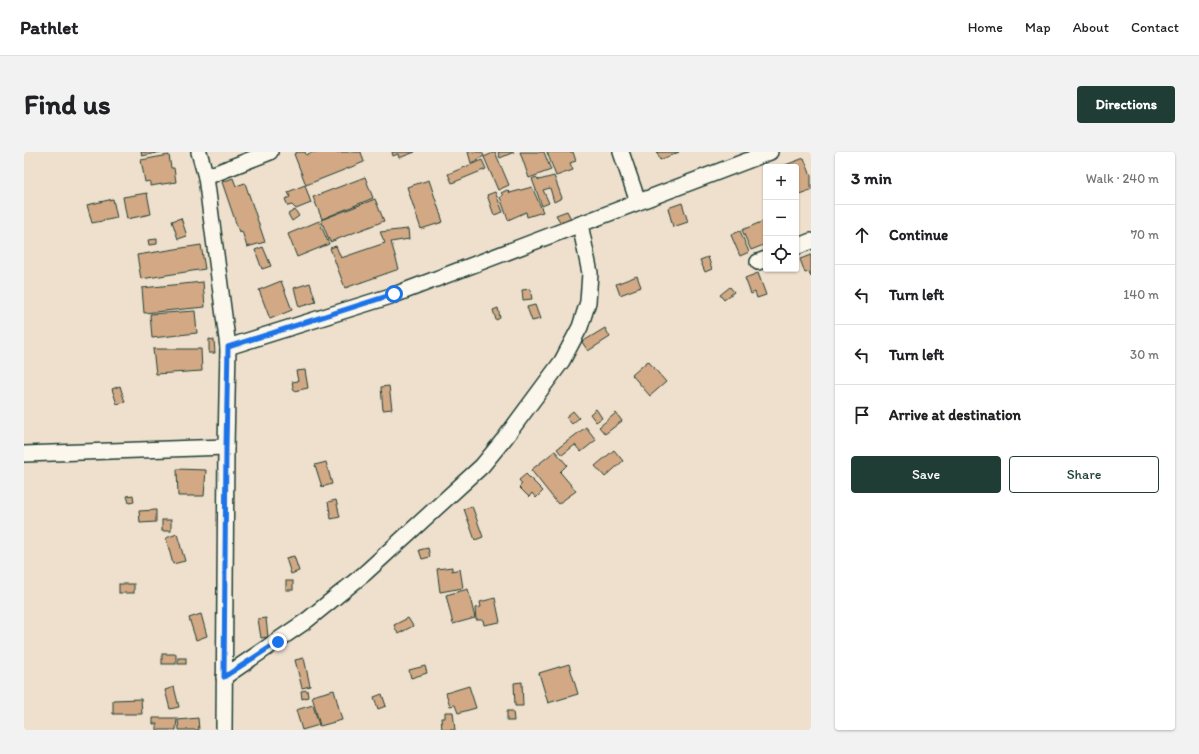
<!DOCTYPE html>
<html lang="en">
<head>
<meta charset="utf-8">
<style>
  :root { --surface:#fff; --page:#f2f2f2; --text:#202124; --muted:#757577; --line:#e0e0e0; --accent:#1f3d34 }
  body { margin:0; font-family:Itim,sans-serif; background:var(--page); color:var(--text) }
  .controls { position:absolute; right:12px; top:12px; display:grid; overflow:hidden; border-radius:4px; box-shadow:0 1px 3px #0004 }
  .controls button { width:36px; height:36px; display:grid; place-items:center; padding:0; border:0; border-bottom:1px solid var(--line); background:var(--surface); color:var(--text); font:20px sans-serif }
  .stop { position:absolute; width:12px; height:12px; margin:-9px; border:3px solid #1a73e8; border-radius:50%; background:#fff }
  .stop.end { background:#1a73e8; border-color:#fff; box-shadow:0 1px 4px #0008 }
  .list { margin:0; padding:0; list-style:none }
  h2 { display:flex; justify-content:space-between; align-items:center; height:52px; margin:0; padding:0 16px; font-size:17px }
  h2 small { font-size:13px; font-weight:400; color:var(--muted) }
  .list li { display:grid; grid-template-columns:26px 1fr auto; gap:12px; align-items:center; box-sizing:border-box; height:60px; padding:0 16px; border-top:1px solid var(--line) }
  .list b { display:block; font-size:15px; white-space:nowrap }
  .list em { font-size:13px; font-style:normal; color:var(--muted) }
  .actions { display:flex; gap:8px; padding:12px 16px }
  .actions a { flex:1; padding:9px 0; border:1px solid var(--accent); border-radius:4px; text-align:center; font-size:14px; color:var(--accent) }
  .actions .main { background:var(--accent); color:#fff }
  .icon { flex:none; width:22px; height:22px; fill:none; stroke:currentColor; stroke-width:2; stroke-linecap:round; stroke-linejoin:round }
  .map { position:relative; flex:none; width:787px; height:578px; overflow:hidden; border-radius:4px }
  header { display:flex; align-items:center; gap:24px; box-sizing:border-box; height:56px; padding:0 20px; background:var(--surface); border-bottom:1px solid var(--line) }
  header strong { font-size:19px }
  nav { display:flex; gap:22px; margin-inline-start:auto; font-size:14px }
  .intro { display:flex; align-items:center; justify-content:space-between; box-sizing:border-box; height:96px; padding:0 24px }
  h1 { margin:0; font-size:28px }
  .button { padding:10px 18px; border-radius:4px; background:var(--accent); color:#fff; font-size:14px; font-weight:700 }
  main { display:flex; gap:24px; padding:0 24px }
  aside { flex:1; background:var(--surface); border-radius:4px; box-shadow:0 1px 3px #0004 }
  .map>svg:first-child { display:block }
  .building { fill:#d2a984; stroke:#1f3d34 }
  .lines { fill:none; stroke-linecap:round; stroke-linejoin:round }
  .minor-casing { stroke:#1f3d34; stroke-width:18 }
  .minor { stroke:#fbf7ec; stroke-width:15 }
  .route { stroke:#1a73e8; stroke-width:5 }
</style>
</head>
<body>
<header>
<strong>Pathlet</strong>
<nav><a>Home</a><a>Map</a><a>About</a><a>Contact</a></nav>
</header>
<div class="intro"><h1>Find us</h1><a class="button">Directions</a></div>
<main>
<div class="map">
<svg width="787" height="578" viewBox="0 0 787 578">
  <rect width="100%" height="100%" fill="#efe0cd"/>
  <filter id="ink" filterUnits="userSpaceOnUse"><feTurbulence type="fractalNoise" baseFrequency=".025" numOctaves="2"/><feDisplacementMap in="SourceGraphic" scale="8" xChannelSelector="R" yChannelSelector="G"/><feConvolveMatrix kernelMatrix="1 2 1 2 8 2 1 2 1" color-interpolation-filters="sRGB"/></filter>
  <g filter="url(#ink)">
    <g class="building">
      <polygon points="117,0 137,0 118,4"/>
      <polygon points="274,0 281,0 282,3 289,0 337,0 340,10 282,33 270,2"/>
      <polygon points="368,0 391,0 375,6 374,2 369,4"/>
      <polygon points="444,0 458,0 460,4 447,11"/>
      <polygon points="471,0 485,33 474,38 460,5"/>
      <polygon points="474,0 490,0 476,6"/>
      <polygon points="496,0 520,0 527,18 505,26"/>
      <polygon points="523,0 549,0 552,9 546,11 549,18 532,24"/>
      <polygon points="633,0 655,0 636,8"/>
      <polygon points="145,3 147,16 150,16 152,30 126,34 126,29 121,30 117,8"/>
      <polygon points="780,6 787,24 787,38 772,43 772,15 756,15"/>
      <polygon points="458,8 462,17 428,31 424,22"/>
      <polygon points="530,24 538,46 530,50 526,36 519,38 525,51 518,54 508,27 512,25 515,28"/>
      <polygon points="341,25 349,46 298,67 289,45"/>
      <polygon points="209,26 212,34 221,31 241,90 223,95 218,79 215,80 198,30"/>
      <polygon points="405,28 419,70 397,77 383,35"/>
      <polygon points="281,33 287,51 272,57 268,53 264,54 261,47 266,45 264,40"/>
      <polygon points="508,35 519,60 503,65 502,60 484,68 476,45 479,43 477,41 483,38 486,41"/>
      <polygon points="471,40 479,60 470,63 463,43"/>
      <polygon points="123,41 127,62 103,67 99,45"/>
      <polygon points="89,47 93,66 68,71 63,53"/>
      <polygon points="351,47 360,69 306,90 297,68"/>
      <polygon points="658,51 664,70 649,75 644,56"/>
      <polygon points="271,58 275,64 268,69 264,62"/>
      <polygon points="543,59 548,69 538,73 532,63"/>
      <polygon points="157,66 163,84 154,87 148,69"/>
      <polygon points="742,68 742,92 727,98 718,78"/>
      <polygon points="295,69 305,92 273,105 264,82"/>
      <polygon points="384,77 385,87 367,90 375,117 321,136 306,96 312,94 317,106 361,91 356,80"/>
      <polygon points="716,79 725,100 716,104 707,83"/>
      <polygon points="133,87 133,92 125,93 124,88"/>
      <polygon points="177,93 181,117 117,127 113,103"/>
      <polygon points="239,95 247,114 238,117 231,98"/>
      <polygon points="787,103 787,125 785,120 781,121 776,107"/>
      <polygon points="684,105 688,117 681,120 676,108"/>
      <polygon points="734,121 742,143 733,146 731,140 727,142 721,126"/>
      <polygon points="613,124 617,135 596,143 592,132"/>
      <polygon points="257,129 268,158 246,167 235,138"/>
      <polygon points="179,130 181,155 120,161 118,136"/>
      <polygon points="286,131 292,150 275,155 270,136"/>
      <polygon points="706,135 710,140 700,148 696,143"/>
      <polygon points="506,137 508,147 499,148 498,138"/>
      <polygon points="511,153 516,167 508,169 503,155"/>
      <polygon points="474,156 476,166 472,168 469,158"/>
      <polygon points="171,159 173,181 128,186 126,162"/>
      <polygon points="581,176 586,185 564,199 558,190"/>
      <polygon points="185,187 190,188 191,201 185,201"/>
      <polygon points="129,197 177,197 178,219 132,222"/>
      <polygon points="624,209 642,230 626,244 608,223"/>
      <polygon points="281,218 284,236 270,239 268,230 274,229 272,219"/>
      <polygon points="96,234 101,250 93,252 88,237"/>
      <polygon points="365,234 368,257 359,258 357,235"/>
      <polygon points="572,257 578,266 572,270 566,262"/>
      <polygon points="549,259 555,266 548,272 542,265"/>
      <polygon points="592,261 598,269 581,282 575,275"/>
      <polygon points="562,275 572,288 557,300 551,293 538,303 533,297"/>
      <polygon points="590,298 599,309 581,325 571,314"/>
      <polygon points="531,299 543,313 536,320 552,339 534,352 507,318"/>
      <polygon points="302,310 308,332 298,335 291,313"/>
      <polygon points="153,317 182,318 180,344 154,344"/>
      <polygon points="502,322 519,339 512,346 508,341 505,345 495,335 498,332 495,328"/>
      <polygon points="109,343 110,350 105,351 103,344"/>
      <polygon points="312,348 316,365 307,367 304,350"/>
      <polygon points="448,354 459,385 451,388 440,357"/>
      <polygon points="132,358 132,370 116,371 115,359"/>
      <rect x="138" y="368" width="9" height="11"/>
      <polygon points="153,382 161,409 149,412 142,386"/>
      <polygon points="404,396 406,405 398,407 395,398"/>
      <polygon points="270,404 275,419 267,422 262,406"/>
      <polygon points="428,415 428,419 436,417 439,436 416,440 413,417"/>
      <rect x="262" y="429" width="7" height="9"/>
      <rect x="95" y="432" width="15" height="9"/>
      <polygon points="444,437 451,466 429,472 422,443"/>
      <polygon points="471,446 476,470 460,473 459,468 452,468 451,456 457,455 456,450"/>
      <polygon points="177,462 183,484 172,488 165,466"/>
      <polygon points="242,466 244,485 237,486 234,467"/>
      <polygon points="384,466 389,474 374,482 370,473"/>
      <rect x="138" y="502" width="14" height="10"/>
      <rect x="154" y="506" width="8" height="6"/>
      <polygon points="280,506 286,534 278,536 271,508"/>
      <polygon points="545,512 554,542 524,551 515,521"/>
      <polygon points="401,514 403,521 387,526 385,518"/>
      <polygon points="498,530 499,554 491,554 490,531"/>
      <polygon points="445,534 452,556 434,561 431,553 426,554 422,541"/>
      <polygon points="150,535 155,555 146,557 141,538"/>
      <polygon points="283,538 284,545 278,547 277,539"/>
      <polygon points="310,538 318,568 296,574 288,544"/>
      <polygon points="358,542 362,554 354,557 350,545"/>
      <polygon points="117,547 118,562 89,562 89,548"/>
      <polygon points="289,553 295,573 278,578 272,558"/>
      <polygon points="483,559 489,559 490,569 483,569"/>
      <polygon points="421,560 429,560 431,578 418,578 417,566 421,566"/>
      <polygon points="129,566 153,566 152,578 133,578 133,572 129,572"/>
      <polygon points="174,566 175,578 155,578 154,568"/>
    </g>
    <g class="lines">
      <g class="minor-casing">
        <g id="minor">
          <polyline points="175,0 182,25 204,195 202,295 200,578"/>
          <polyline points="597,0 614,50"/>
          <polyline points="182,25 246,0"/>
          <polyline points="772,95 787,89"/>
          <polyline points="734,110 742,107"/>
          <polyline points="204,195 370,143 746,0"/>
          <polyline points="0,302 202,295"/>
          <polyline points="200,525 282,469 340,422 458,314 481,286 538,209 556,175 564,150 566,121 556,72"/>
        </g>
      </g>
      <use href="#minor" class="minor"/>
    </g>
  </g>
  <g class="lines" filter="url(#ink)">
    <polyline class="route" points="254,490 200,525 202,295 204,195 370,142"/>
  </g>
</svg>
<div class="controls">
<button>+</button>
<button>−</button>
<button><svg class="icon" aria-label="locate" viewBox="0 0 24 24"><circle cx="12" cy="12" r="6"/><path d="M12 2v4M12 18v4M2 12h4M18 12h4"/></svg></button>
</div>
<div class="stop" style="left:370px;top:142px"></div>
<div class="stop end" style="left:254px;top:490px"></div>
</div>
<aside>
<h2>3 min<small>Walk · 240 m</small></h2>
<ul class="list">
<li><svg class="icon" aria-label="ahead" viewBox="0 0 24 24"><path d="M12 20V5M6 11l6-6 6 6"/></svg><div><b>Continue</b></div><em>70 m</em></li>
<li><svg class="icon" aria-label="left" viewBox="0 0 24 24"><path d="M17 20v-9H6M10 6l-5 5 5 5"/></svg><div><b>Turn left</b></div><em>140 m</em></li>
<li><svg class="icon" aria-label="left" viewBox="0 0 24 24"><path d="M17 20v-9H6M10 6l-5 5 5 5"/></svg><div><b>Turn left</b></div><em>30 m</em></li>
<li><svg class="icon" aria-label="arrive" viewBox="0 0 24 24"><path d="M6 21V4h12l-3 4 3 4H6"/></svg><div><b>Arrive at destination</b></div></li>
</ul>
<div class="actions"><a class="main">Save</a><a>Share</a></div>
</aside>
</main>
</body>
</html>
